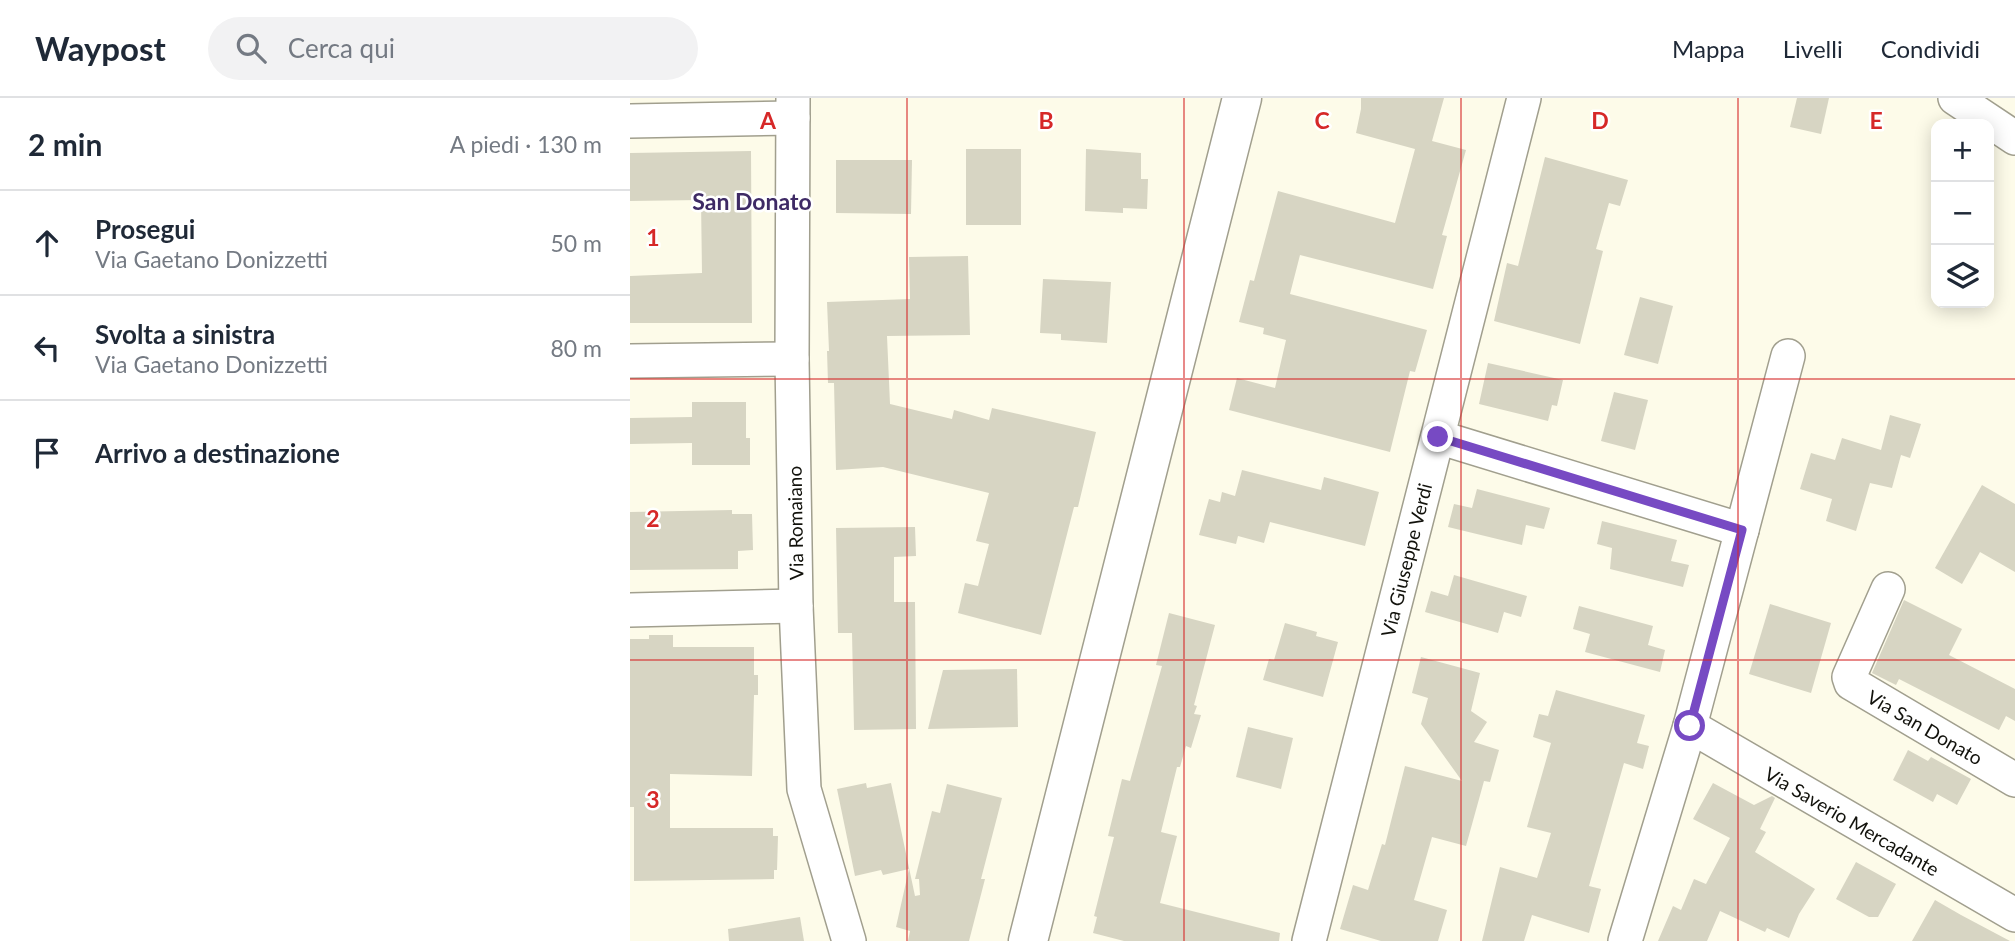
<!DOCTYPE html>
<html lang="it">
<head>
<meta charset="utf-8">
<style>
  :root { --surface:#fff; --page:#f2f2f3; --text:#1f2937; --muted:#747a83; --line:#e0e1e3 }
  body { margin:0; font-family:Lato,sans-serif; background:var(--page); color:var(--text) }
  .controls { position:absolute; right:21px; top:21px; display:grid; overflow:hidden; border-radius:14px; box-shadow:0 4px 18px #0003 }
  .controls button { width:63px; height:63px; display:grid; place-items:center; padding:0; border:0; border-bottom:2px solid var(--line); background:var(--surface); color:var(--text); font:35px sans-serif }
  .stop { position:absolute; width:21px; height:21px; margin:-16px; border:5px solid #774ac3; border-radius:50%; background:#fff }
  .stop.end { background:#774ac3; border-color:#fff; box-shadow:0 2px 7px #0008 }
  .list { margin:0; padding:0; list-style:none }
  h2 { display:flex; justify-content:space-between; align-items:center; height:91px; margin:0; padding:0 28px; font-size:30px }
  h2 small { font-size:23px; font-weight:400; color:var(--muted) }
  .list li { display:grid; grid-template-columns:46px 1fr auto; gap:21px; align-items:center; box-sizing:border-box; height:105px; padding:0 28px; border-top:2px solid var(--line) }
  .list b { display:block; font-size:26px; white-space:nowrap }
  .list p { margin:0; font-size:23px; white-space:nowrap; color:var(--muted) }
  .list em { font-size:23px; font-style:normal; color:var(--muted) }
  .icon { flex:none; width:38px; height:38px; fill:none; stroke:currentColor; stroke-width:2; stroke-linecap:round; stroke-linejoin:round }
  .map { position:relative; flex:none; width:1385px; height:843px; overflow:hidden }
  header { display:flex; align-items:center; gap:42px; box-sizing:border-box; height:98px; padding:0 35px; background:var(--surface); border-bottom:2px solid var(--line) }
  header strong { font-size:33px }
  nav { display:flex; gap:38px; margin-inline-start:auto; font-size:24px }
  .search { width:490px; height:63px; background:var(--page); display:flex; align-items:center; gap:18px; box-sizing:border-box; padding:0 24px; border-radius:38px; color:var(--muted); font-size:26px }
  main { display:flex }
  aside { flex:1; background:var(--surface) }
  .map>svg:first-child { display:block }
  .building { fill:#d7d5c3 }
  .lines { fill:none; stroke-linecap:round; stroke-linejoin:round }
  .minor-casing { stroke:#a19f8e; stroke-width:36 }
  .major-casing { stroke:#a19f8e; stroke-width:41 }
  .minor { stroke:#fff; stroke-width:33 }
  .major { stroke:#fff; stroke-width:38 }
  .route { stroke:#774ac3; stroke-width:9 }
  .grid { fill:none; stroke:#d62828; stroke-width:2; stroke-opacity:0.55 }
  .labels { text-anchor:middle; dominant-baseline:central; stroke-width:5; stroke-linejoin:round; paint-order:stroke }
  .street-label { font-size:19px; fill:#12120c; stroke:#fff }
  .quarter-label { font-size:23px; font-weight:bold; fill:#3e2a65; stroke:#fff }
  .grid-label { font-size:23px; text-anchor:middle; font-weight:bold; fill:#d62828; stroke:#fff; stroke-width:5; stroke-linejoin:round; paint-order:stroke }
</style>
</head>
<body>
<header>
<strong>Waypost</strong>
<div class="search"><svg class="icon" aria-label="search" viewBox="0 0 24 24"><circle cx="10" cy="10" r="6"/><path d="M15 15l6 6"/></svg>Cerca qui</div>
<nav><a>Mappa</a><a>Livelli</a><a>Condividi</a></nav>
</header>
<main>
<aside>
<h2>2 min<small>A piedi · 130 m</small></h2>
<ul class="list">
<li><svg class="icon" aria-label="ahead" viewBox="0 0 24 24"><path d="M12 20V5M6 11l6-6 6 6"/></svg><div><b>Prosegui</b><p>Via Gaetano Donizzetti</p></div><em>50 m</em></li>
<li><svg class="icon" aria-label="left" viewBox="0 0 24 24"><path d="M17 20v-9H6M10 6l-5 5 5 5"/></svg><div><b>Svolta a sinistra</b><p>Via Gaetano Donizzetti</p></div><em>80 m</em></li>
<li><svg class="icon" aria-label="arrive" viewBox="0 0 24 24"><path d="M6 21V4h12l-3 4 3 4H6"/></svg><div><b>Arrivo a destinazione</b></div></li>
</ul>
</aside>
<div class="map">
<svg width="1385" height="843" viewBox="0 0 1385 843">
  <rect width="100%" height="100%" fill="#fdfbe9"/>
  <g class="building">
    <polygon points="731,0 814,0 802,43 836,52 812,137 817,138 803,191 670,157 660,196 797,232 785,274 780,273 760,354 599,312 607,280 645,290 656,242 633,236 634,230 609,224 620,182 624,183 648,93 765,125 785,51 726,35 731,11"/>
    <polygon points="1167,0 1199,0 1191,36 1160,29"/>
    <rect x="336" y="51" width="55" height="76"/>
    <polygon points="456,51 511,55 511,81 518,81 517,111 493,110 493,115 455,113"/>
    <polygon points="121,53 122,225 0,225 0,178 72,175 71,102 0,103 0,55"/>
    <polygon points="915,59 998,82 990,108 979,105 966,151 973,153 950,246 864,223 877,165 888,168"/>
    <polygon points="206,62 282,62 281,116 206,115"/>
    <polygon points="338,158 340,237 257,238 260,306 322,321 324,312 359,322 362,310 466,334 448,409 444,409 411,537 328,515 335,485 348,488 359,446 346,443 359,395 253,369 206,372 204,285 198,285 197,253 199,253 197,204 280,201 279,159"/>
    <polygon points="413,181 481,184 477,245 431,242 431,236 410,235"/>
    <polygon points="1010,199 1043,208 1028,266 994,257"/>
    <polygon points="858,265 933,282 927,308 922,307 918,323 849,306"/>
    <polygon points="984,294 1018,302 1005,352 971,343"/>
    <polygon points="62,304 116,304 116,340 120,340 120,367 62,367 62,345 0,346 0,320 62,319"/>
    <polygon points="1260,317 1291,326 1280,360 1271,357 1262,390 1240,385 1226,433 1196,423 1202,401 1170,391 1181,355 1205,362 1212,340 1251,352"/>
    <polygon points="612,372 691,392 694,379 749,394 735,448 640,424 634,445 608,438 606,446 569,437 579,401 590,404 592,394 605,398"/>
    <polygon points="1352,387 1385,406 1385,474 1350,454 1332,486 1305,470"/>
    <polygon points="847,391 920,410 914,431 896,427 892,447 818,429 824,406 842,410"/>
    <polygon points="102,412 102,416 122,416 123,452 108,453 108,471 0,472 0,414"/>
    <polygon points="972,423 1047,442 1041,463 1059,467 1053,489 980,471 982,450 967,446"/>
    <polygon points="285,429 286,458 264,459 264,504 285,504 286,631 224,632 222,535 208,535 206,430"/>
    <polygon points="824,477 897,498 891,519 874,514 868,535 795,514 801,493 818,498"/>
    <polygon points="1274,502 1332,531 1319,557 1385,591 1385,623 1376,618 1369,632 1269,581 1266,587 1242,575"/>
    <polygon points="1140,506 1201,525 1181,595 1119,576"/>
    <polygon points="949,508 1023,528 1018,547 1035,552 1030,574 955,554 960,536 943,531"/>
    <polygon points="539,515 585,527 564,607 567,608 564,616 571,617 561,650 556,648 550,669 547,669 531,734 547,738 530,805 650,835 649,843 494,843 463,835 467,819 464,818 484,739 478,738 492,681 500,683 532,568 526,567"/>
    <polygon points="655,525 687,534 686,538 708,544 693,599 633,582 639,561 644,562"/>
    <polygon points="19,537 43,537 43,549 124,549 124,577 128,577 128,597 124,597 122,678 40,676 40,730 143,730 143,738 148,738 147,772 144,772 144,781 4,783 4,709 0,709 0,541 19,541"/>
    <polygon points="791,559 850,575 841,613 857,624 844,644 869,652 860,684 854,683 836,748 802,739 784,802 817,812 808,843 751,843 710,831 723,787 738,792 752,746 755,747 775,668 832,683 791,626 798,600 782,595"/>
    <polygon points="387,571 388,629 298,631 313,572"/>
    <polygon points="926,592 1015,617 1007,645 1019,648 1013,671 994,665 959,788 971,791 959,835 902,817 894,843 852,843 870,769 907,780 921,735 897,729 921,645 903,639 909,616 918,618"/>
    <polygon points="618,629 663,640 651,691 606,679"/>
    <polygon points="1278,652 1298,663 1301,659 1341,681 1327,707 1307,696 1303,704 1263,682"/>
    <polygon points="236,685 237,690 261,685 285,798 290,797 289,781 285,781 302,713 310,715 317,686 372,700 351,781 355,781 339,843 278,843 280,833 266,829 279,771 253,777 251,772 225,778 207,691"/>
    <polygon points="1083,685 1124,707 1142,698 1145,700 1130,731 1136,734 1125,754 1185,791 1169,816 1159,840 1137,830 1135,834 1090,813 1077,843 1028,843 1043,808 1051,812 1064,781 1076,786 1100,740 1063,721"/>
    <polygon points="1226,764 1266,786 1248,819 1239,819 1206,801"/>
    <polygon points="1305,802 1331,817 1380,843 1282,843"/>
    <polygon points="170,819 174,843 99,843 98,831"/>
  </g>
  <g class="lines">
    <g class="minor-casing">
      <g id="minor">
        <polyline points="163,0 162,261 166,508 174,691 219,843"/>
        <polyline points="1325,0 1385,40"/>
        <polyline points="0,23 163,20"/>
        <polyline points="0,263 162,261"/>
        <polyline points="808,339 1112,432"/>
        <polyline points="1258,491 1219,579 1221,585 1385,682"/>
        <polyline points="0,512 166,508"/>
        <polyline points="1060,628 1385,817"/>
        <polyline points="679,843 894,0"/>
        <polyline points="995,843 1060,628 1158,258"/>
      </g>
    </g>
    <g class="major-casing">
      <polyline id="major" points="398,843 612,0"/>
    </g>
    <use href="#minor" class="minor"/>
    <use href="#major" class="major"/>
  </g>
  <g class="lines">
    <polyline class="route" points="808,339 1112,432 1060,628"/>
  </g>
  <path class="grid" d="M277 0V843M554 0V843M831 0V843M1108 0V843M0 281H1385M0 562H1385"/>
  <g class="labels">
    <g class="street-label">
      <text transform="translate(165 425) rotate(-91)">Via Romaiano</text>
      <text transform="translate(776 462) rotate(-76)">Via Giuseppe Verdi</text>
      <text transform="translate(1295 629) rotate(30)">Via San Donato</text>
      <text transform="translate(1222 723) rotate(30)">Via Saverio Mercadante</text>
    </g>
    <g class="quarter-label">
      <text x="122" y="103">San Donato</text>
    </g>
  </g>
  <g class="grid-label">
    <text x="138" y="31">A</text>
    <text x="416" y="31">B</text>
    <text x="692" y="31">C</text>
    <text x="970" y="31">D</text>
    <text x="1246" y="31">E</text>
    <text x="23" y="148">1</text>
    <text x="23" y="429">2</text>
    <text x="23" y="710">3</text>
  </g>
</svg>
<div class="controls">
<button>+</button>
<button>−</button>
<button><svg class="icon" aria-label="layers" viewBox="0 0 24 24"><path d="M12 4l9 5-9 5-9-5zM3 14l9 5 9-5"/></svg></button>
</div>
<div class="stop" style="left:1060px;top:628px"></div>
<div class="stop end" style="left:808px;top:339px"></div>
</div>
</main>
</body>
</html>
